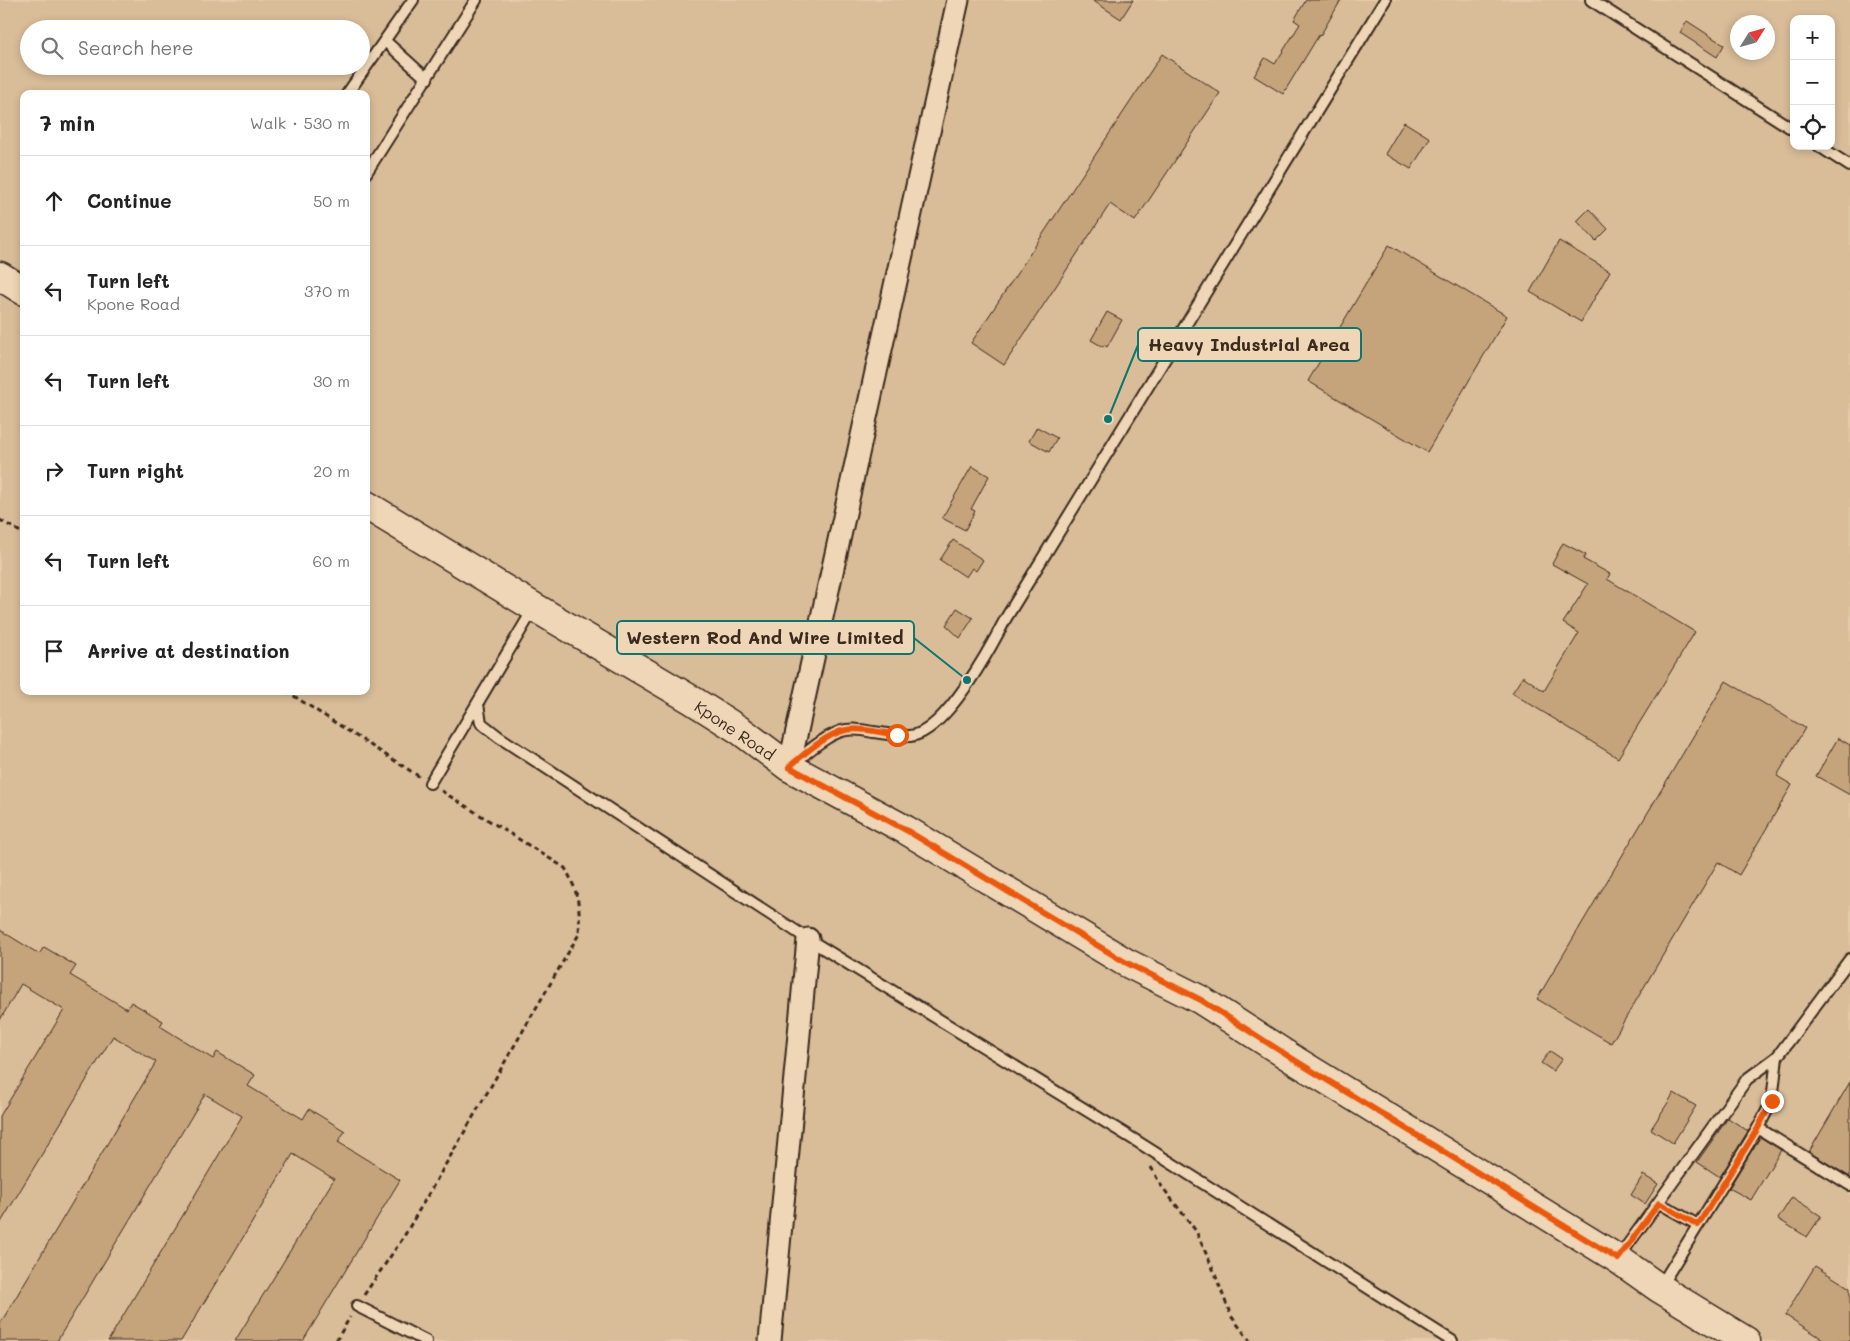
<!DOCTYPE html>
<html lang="en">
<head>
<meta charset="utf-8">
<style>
  :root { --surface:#fff; --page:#f6f6f6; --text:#222; --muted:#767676; --line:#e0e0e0 }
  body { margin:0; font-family:Mali,sans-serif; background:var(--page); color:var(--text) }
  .controls { position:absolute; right:15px; top:15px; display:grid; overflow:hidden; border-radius:10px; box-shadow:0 2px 8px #0003 }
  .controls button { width:45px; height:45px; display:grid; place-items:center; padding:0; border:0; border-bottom:1px solid var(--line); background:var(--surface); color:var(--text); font:25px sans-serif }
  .compass { position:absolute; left:1730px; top:15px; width:45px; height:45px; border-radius:50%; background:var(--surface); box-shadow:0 2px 8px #0003; rotate:53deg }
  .stop { position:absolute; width:15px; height:15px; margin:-11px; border:4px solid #ea580c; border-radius:50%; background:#fff }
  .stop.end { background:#ea580c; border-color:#fff; box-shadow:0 1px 5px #0008 }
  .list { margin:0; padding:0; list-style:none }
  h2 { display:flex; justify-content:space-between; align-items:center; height:65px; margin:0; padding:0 20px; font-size:21px }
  h2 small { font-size:16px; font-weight:400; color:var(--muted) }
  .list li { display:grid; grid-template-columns:32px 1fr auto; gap:15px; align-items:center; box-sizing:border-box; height:90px; padding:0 20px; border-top:1px solid var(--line) }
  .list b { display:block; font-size:19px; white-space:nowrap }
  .list p { margin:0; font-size:16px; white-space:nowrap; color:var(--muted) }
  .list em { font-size:16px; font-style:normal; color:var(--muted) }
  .icon { flex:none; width:28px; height:28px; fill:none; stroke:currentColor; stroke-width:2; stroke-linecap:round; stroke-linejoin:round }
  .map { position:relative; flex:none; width:1850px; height:1341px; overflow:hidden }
  .search { position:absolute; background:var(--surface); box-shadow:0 2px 8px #0003; left:20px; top:20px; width:350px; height:55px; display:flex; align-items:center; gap:12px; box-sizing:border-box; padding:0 18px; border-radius:28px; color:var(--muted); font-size:19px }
  .panel { position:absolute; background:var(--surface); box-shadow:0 2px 8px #0003; left:20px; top:90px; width:350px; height:605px; border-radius:10px }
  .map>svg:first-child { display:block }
  .built { fill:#d9bc98; fill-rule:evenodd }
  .building { fill:#c5a47c; stroke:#3b2a1e }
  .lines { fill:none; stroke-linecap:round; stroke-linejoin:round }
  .lane-casing { stroke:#3b2a1e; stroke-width:14 }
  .street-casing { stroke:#3b2a1e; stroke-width:25 }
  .secondary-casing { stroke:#3b2a1e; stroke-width:31 }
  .path { stroke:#3b2a1e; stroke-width:3; stroke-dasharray:5 4; stroke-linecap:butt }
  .lane { stroke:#eed6b6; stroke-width:10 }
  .street { stroke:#eed6b6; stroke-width:21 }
  .secondary { stroke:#eed6b6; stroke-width:28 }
  .route { stroke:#ea580c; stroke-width:6 }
  .labels { text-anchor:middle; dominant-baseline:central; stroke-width:5; stroke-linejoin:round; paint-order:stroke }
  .street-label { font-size:16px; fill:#3b2a1e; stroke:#eed6b6 }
  .leader { fill:none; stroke:#0f766e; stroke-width:2 }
  .callout-dot { fill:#0f766e; stroke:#eed6b6; stroke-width:2 }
  .callout { fill:#eed6b6; stroke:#0f766e; stroke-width:2 }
  .callout-label { font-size:18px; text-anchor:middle; font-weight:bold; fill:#3b2a1e }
</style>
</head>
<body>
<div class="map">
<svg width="1850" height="1341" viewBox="0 0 1850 1341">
  <rect width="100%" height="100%" fill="#e6cba8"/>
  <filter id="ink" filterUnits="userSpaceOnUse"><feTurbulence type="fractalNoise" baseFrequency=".02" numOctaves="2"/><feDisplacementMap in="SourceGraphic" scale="10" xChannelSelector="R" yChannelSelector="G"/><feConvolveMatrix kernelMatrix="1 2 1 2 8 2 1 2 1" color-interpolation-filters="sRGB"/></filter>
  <g filter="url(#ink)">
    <path class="built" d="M0 0H1850V1341H0ZM1794 19H1831V146H1794ZM1738 22H1768V52H1738ZM29 29H361V66H29ZM24 94H366V691H24Z"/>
    <g class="building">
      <polygon points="1092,0 1133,0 1121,19"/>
      <polygon points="1306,0 1341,0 1320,36 1319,35 1283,94 1254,76 1265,58 1275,64 1300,24 1294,20"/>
      <polygon points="1687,21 1724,45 1717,57 1680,33"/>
      <polygon points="1162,54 1220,93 1135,221 1110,204 1004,365 971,343"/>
      <polygon points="1404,122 1430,138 1411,169 1385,154"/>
      <polygon points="1589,209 1608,229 1596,241 1577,221"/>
      <polygon points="1559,241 1610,271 1581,322 1530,292"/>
      <polygon points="1389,245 1507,316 1427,452 1308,381"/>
      <polygon points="1107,312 1122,320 1107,347 1104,345 1103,347 1091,340"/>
      <polygon points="1037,427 1057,438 1049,452 1029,441"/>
      <polygon points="972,466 989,476 971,509 975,511 965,530 942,518"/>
      <polygon points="953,540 983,560 976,571 972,568 966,577 940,560"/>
      <polygon points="1563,543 1586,555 1583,559 1610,574 1607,579 1695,632 1618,758 1512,693 1523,676 1544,691 1579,633 1563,623 1588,584 1552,564"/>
      <polygon points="957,608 973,618 960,638 946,625"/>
      <polygon points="1726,681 1805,728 1777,776 1792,785 1739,875 1718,862 1611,1043 1537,999"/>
      <polygon points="1838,738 1850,745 1850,795 1816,776"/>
      <polygon points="0,930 39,954 44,947 76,966 70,975 127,1009 131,1002 163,1021 160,1026 213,1059 217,1052 255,1075 248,1086 303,1119 309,1109 345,1131 338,1142 400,1180 303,1341 235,1341 334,1179 293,1154 181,1341 108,1341 242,1116 205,1094 57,1341 0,1341 0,1324 156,1062 113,1036 0,1224 0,1116 64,1010 21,984 0,1020"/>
      <polygon points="1550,1051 1562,1059 1553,1071 1541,1063"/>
      <polygon points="1850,1082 1850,1177 1809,1152"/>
      <polygon points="1674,1093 1696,1106 1673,1143 1651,1129"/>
      <polygon points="1728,1118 1748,1131 1720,1177 1697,1162"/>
      <polygon points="1760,1137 1781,1150 1751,1200 1729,1188"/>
      <polygon points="1643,1175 1658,1184 1645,1204 1631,1195"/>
      <polygon points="1792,1197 1821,1216 1807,1237 1778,1219"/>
      <polygon points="1815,1266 1850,1288 1850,1341 1826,1341 1785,1315"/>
    </g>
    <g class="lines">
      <g class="lane-casing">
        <g id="lane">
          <polyline points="1591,0 1794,130"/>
          <polyline points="385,41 427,79"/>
          <polyline points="347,94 413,0"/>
          <polyline points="1819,146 1850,166"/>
          <polyline points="366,173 476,0"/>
          <polyline points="478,704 481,723 499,737 808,939 1138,1142 1452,1341"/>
          <path d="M792 765C806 753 828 733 846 730 855 729 864 730 873 732 885 733 898 737 910 736 945 733 991 647 1006 618L1385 0"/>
          <polyline points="430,783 534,608"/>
          <polyline points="1758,1128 1850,1185"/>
          <polyline points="1659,1203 1698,1225"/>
          <polyline points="1619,1257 1747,1079 1777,1057 1850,959"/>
          <polyline points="1660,1287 1758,1128 1772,1101 1777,1057"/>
          <polyline points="357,1306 426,1341"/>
        </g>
      </g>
      <g class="street-casing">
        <g id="street">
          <polyline points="789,767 958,0"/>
          <polyline points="770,1341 808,939"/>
        </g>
      </g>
      <g class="secondary-casing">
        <g id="secondary">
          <polyline points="0,276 24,291"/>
          <polyline points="366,505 534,607 692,700 741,731 789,767 906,830 1125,962 1201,1000 1296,1061 1618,1259 1659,1288 1746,1341"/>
        </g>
      </g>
      <g class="path">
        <polyline points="0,520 24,534"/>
        <polyline points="286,691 420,777"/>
        <polyline points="1151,1167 1160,1184 1196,1231 1213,1269 1231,1316 1250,1341"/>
        <path d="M364 1295 403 1238 579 934C580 906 579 893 565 868L440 790"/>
        <polyline points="336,1341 350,1317"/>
      </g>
      <use href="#lane" class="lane"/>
      <use href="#street" class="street"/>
      <use href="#secondary" class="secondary"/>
    </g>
  </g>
  <g class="lines" filter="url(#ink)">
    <path class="route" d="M897 735C881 733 862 727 846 730 826 734 804 754 789 767L906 830 1125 962 1201 1000 1296 1061 1618 1259 1659 1203 1698 1225 1758 1128 1772 1101"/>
  </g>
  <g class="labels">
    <g class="street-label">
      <text transform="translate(735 730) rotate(34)">Kpone Road</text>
    </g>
  </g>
  <path class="leader" d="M1108 419L1138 345M967 680L914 638"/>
  <g class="callout-dot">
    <circle cx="1108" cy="419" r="5"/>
    <circle cx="967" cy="680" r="5"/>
  </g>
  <g class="callout">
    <rect x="1138" y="328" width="223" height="33" rx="5"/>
    <rect x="617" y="621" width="297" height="33" rx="5"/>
  </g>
  <g class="callout-label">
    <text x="1249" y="351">Heavy Industrial Area</text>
    <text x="765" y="644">Western Rod And Wire Limited</text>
  </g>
</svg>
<div class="controls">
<button>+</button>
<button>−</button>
<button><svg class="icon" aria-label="locate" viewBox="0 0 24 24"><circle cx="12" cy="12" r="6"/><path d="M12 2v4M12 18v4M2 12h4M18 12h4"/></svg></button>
</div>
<svg class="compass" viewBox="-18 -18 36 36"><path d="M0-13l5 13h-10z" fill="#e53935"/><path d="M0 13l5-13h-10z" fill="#767676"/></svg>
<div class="stop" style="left:897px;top:735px"></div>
<div class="stop end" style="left:1772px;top:1101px"></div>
<div class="search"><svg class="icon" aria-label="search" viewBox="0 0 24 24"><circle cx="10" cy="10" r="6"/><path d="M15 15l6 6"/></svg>Search here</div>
<section class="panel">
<h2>7 min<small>Walk · 530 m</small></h2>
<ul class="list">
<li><svg class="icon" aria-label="ahead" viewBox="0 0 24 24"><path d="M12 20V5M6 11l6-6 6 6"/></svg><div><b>Continue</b></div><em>50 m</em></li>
<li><svg class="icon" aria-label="left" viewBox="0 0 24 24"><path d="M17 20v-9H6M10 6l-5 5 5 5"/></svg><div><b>Turn left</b><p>Kpone Road</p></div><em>370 m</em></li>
<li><svg class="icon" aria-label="left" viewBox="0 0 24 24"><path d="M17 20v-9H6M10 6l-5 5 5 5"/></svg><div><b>Turn left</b></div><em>30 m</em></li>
<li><svg class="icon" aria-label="right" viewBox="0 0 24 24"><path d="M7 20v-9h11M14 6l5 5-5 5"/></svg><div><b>Turn right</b></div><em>20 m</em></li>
<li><svg class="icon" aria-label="left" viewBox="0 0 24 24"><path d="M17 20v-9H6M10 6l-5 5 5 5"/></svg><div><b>Turn left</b></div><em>60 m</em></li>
<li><svg class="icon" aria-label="arrive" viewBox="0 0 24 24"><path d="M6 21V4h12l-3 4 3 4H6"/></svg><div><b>Arrive at destination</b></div></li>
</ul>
</section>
</div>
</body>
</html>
